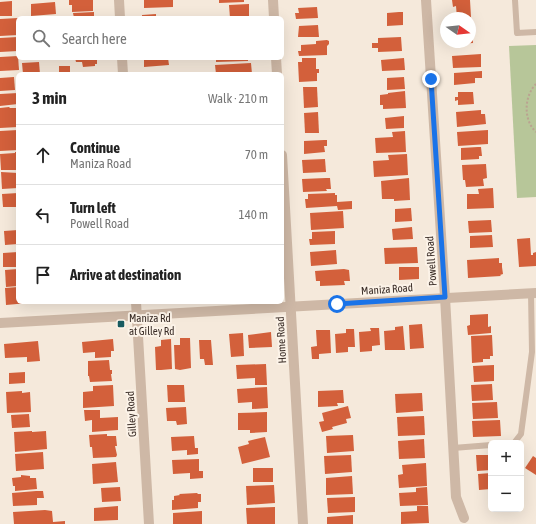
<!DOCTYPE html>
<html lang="en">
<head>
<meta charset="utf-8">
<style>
  :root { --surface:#fff; --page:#f2f2f2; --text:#222; --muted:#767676; --line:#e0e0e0 }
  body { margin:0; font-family:"Asap Condensed",sans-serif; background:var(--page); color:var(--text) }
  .controls { position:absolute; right:12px; bottom:12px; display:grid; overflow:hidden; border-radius:6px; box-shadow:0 4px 16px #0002 }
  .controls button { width:36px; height:36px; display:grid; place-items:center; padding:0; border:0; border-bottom:1px solid var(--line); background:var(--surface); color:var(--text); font:20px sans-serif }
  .compass { position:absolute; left:440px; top:12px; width:36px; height:36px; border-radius:50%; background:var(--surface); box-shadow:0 4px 16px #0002; rotate:104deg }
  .stop { position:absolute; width:12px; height:12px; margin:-9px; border:3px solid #1a73e8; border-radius:50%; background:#fff }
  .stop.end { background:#1a73e8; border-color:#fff; box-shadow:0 1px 4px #0008 }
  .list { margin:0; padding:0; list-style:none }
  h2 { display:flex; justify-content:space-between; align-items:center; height:52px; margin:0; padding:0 16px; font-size:17px }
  h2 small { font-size:13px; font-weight:400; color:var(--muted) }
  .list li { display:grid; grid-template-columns:26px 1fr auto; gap:12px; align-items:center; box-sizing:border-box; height:60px; padding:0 16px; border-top:1px solid var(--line) }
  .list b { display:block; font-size:15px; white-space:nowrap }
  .list p { margin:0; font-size:13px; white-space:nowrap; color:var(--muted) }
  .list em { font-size:13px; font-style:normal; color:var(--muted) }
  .icon { flex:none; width:22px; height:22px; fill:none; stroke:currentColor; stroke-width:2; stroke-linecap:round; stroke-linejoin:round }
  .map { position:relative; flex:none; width:536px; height:524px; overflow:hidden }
  .search { position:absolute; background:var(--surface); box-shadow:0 4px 16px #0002; left:16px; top:16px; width:268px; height:44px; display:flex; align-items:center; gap:10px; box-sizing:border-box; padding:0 14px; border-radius:6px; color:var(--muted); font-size:15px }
  .panel { position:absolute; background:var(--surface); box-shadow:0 4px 16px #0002; left:16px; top:72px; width:268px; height:232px; border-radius:6px }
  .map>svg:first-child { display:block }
  .green { fill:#b7c699 }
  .building { fill:#d3603b }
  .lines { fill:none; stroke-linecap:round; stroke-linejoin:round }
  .path { stroke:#baa290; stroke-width:2; stroke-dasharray:2 2; stroke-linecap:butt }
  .service { stroke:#ceb8a6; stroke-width:6 }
  .minor { stroke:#ceb8a6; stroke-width:10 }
  .route { stroke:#1a73e8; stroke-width:5 }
  .poi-dot { fill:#185b60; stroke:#fcf3e8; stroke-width:1.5 }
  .labels { text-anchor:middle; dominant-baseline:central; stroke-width:4; stroke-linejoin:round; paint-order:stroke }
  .street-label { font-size:11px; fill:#3a2d27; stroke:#fcf3e8 }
  .poi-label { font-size:11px; fill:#3a2d27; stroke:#fcf3e8; text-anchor:start }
</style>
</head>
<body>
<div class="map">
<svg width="536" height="524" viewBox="0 0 536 524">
  <rect width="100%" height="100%" fill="#f5e9db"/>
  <polygon class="green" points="536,45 536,197 517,198 509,46"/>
  <g class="building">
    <polygon points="69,0 93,0 93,11 72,12 72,5 69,5"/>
    <polygon points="144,0 173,0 173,7 144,8"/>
    <polygon points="219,0 244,0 244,2 219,3"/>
    <polygon points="452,0 470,0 471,17 457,18 456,6 453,7"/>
    <polygon points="12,1 12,16 0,16 0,2"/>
    <polygon points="55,2 56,14 31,16 31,4"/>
    <polygon points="249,4 249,17 230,18 229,5"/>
    <polygon points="317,7 318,18 296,19 295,13 299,13 298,8"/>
    <polygon points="94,12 94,18 74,18 73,13"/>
    <polygon points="399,12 403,12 403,25 387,26 387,13"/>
    <polygon points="156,14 156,18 142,18 142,15"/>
    <polygon points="18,18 18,35 0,36 0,19"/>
    <polygon points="470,24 472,24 473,43 458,44 458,42 470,42"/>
    <polygon points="318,25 319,37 298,37 299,26"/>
    <polygon points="18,37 18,51 0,52 0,38"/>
    <polygon points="401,37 402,51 378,52 378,48 372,48 372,43 378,43 378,38"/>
    <polygon points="327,40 329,41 329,44 327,46 327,55 299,56 298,51 301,51 301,45 316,44 316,41"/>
    <polygon points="481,54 481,67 453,68 452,56"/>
    <polygon points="18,56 19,70 0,71 0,57"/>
    <polygon points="75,58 97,58 97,64 95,64 95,66 83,67 82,62 76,62"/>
    <polygon points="144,58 168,58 169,65 144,67"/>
    <polygon points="216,58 248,58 248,61 216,62"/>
    <polygon points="302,58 316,58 316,69 319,69 319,73 317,73 317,81 299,82 298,62 302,62"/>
    <polygon points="404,58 405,70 382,71 381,60"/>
    <polygon points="39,62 40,74 23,74 22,63"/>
    <polygon points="251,63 252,74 216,74 215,65"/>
    <rect x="59" y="66" width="11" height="6"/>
    <polygon points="482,71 482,78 475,78 475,83 454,85 454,73"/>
    <polygon points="14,77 15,90 0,91 0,78"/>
    <polygon points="404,77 405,89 387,90 387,78"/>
    <polygon points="303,87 317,87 318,107 304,108"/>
    <polygon points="405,91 406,108 383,109 383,105 380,105 380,95 388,94 388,93"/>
    <polygon points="458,92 473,92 474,104 458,105 458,100 455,101 455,97 458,97"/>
    <polygon points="18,93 18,104 0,106 0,94"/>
    <polygon points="9,107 10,108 18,108 18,127 0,128 0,108"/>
    <polygon points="481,110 481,114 485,114 486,124 457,127 456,112"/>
    <polygon points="318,112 319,133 305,133 304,113"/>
    <polygon points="404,116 404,128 386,129 385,118"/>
    <polygon points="18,130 18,150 0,151 0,131"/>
    <polygon points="488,130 488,144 458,146 457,132"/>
    <polygon points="405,131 406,152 376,153 375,138 393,137 392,132"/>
    <polygon points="324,140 327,140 327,146 324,146 325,152 304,154 304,141"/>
    <polygon points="478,147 481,147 482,156 479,156 479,159 461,160 461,148"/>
    <polygon points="15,152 18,152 18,170 1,170 0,154 15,153"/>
    <polygon points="407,154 408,175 374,177 373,161 389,160 388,155"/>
    <polygon points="325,159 326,172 303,173 302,160"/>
    <polygon points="486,164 487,178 483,179 484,186 466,187 465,180 463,180 462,165"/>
    <polygon points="1,172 18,173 18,188 2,189"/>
    <polygon points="326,178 330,178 331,189 326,189 327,191 303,192 302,179"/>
    <polygon points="409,178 410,200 394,201 394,199 382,199 381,181"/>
    <polygon points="493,188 494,208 467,209 467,194 479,194 478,189"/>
    <polygon points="18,193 18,207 3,207 2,194"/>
    <polygon points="335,193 335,195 337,195 337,202 352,201 352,209 338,210 337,206 306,208 305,199 308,199 308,194"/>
    <polygon points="411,208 412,221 395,222 395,209"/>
    <polygon points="343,211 344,228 311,230 310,213"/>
    <polygon points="491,220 492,232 469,233 468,221"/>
    <polygon points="412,227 413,239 393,240 392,229"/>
    <polygon points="18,230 18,244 5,245 4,231"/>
    <polygon points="335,231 335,244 310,245 309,239 312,239 312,232"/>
    <polygon points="492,235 493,247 470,248 470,236"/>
    <polygon points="530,238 531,255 533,255 533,253 536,252 536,266 519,267 517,239"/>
    <polygon points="417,247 418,263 385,264 384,248"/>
    <polygon points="336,250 337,264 311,266 310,252"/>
    <polygon points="18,252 18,267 3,267 3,253"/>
    <polygon points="499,258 499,263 502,263 502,267 503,274 500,275 501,276 468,278 467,260"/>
    <polygon points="399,267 419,267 419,279 399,280"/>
    <polygon points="18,269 18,286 6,287 5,270"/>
    <polygon points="344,269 349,270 350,281 344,281 345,285 320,286 320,281 316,281 315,271"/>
    <polygon points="18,287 18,302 28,302 28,303 6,305 5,288"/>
    <polygon points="488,314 488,327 491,326 491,333 468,335 467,326 470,325 470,315"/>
    <polygon points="422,324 424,348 410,349 409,325"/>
    <polygon points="403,326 405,350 385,350 384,331 395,330 395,327"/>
    <polygon points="370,328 379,328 380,345 372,346 372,351 360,352 359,332 371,331"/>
    <polygon points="346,329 354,329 355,347 348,347 348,352 336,353 335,334 346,333"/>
    <polygon points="316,330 330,330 331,353 319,354 319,359 312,359 311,347 317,346"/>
    <polygon points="271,332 272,347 249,348 248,335"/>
    <polygon points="243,333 244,356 231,357 229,334"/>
    <polygon points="492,335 493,356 490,356 490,359 483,359 483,362 472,363 471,336"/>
    <polygon points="180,338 190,338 191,368 180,370 175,369 174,345 180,345"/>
    <polygon points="113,339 114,351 111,351 111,357 95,358 95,352 83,353 82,342"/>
    <polygon points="171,339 172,369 161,370 156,370 155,347 161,346 161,340"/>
    <polygon points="199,340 211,340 213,365 205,365 204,359 200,359"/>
    <polygon points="38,341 40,361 27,362 27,357 5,358 4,344"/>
    <polygon points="109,360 110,370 112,370 112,374 109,374 111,374 112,381 90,382 89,376 88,376 88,361"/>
    <polygon points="266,364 267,385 255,385 255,378 237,379 236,365"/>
    <polygon points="494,365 494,381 474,382 473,366"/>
    <polygon points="25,372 25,383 9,384 9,373"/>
    <polygon points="492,384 493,400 472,401 471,385"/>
    <polygon points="113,385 114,406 83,408 83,392 93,391 93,386"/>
    <polygon points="167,385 184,385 185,402 168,402"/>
    <polygon points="267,387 268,408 252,409 252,402 238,403 237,389"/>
    <polygon points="343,390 344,403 337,403 338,406 318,407 318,391"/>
    <polygon points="22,391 22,393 30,392 31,412 7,413 6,392"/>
    <polygon points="422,393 423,411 396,413 395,394"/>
    <polygon points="497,402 498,418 473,419 472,403"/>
    <polygon points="348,406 351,418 346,419 347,423 332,427 333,429 322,432 319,422 324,421 322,413"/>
    <polygon points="186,407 187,424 177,425 176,421 167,421 166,408"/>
    <polygon points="84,410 100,410 100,418 118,417 118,430 92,432 92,420 85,421"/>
    <polygon points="267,412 267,432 250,433 250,430 238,430 238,413"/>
    <polygon points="29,414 30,427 12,428 11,415"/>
    <polygon points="424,416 425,435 398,436 397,417"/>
    <polygon points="500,420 501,436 473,437 472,421"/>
    <polygon points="32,431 32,432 46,431 47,449 15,452 14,432"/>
    <polygon points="107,434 107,436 116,436 117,446 115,446 117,455 116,457 93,458 92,447 90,447 89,435"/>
    <polygon points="353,435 354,451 327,453 326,436"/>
    <polygon points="194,436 195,448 198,448 198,454 187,455 187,450 172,451 171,437"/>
    <polygon points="265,437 270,457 242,464 238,447 249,444 248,441"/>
    <polygon points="424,439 425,458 399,459 398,441"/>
    <polygon points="43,452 44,469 16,471 15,454"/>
    <polygon points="351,455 352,472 325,474 324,456"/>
    <polygon points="476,455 491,455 491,470 477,471"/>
    <polygon points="533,456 536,458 536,475 525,468"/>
    <polygon points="199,459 199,471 203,471 203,478 190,479 190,473 173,474 172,460"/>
    <polygon points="116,462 118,482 93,484 92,464"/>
    <polygon points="426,463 427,486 399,488 398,475 403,474 402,465"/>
    <rect x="253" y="468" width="20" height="14"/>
    <polygon points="491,473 491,489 479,490 478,474"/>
    <polygon points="21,475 30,476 30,478 36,478 37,489 15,491 15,486 13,486 12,478 21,477"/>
    <polygon points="352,476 353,494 326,495 326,478"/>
    <polygon points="274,485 275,503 247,505 246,486"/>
    <polygon points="120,487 121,501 102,502 101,488"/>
    <polygon points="427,487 428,505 400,506 399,493 416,492 416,488"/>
    <polygon points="36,491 43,491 44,498 37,498 37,505 13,506 12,493"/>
    <polygon points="197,493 198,494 201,494 201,502 198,502 198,508 172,510 172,500 174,500 174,496 180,495 179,494"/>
    <polygon points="355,497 355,512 328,513 327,498"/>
    <polygon points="118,506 118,520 94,521 94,508"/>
    <polygon points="417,506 428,506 429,523 401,524 401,512 417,511"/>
    <polygon points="275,507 275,524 247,524 246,508"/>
    <polygon points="45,510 52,511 53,522 65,521 65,524 14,524 13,512"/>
    <polygon points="202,511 202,524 173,524 173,513"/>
    <polygon points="353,515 353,524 327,524 327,517"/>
  </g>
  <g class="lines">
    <path class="path" d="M536 84C524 96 523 120 536 132"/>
    <g class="service">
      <polyline points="515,0 517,33 536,32"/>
      <polyline points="514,443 521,434 532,352 531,293"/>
      <polyline points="453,448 491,445"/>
    </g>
    <g class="minor">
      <polyline points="119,0 120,18"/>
      <polyline points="273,0 274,18"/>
      <polyline points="426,0 445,297 456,497 464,518"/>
      <polyline points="122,58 123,74"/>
      <polyline points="276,58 277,74"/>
      <polyline points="282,155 303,524"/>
      <polyline points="136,302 149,524"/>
      <polyline points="0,323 536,293"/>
    </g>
  </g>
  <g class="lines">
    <polyline class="route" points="337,304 445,297 431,79"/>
  </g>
  <rect class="poi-dot" x="117" y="320" width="8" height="8" rx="2"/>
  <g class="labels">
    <g class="street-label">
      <text transform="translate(431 261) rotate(-94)">Powell Road</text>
      <text transform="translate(387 289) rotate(-4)">Maniza Road</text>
      <text transform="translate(281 340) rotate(-93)">Home Road</text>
      <text transform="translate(131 414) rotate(-93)">Gilley Road</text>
    </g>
    <g class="poi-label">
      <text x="129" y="318">Maniza Rd<tspan x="129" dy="13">at Gilley Rd</tspan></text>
    </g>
  </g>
</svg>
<div class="controls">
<button>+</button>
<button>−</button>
</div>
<svg class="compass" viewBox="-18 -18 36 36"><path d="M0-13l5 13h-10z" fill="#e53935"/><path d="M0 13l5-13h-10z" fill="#767676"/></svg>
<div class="stop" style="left:337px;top:304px"></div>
<div class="stop end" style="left:431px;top:79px"></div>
<div class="search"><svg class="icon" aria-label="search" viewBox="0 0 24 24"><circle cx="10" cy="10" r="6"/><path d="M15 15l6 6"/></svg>Search here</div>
<section class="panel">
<h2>3 min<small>Walk · 210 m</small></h2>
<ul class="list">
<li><svg class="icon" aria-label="ahead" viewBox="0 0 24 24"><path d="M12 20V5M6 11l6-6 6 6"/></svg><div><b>Continue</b><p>Maniza Road</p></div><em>70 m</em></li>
<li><svg class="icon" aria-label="left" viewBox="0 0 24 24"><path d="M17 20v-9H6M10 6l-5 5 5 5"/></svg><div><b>Turn left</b><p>Powell Road</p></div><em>140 m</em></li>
<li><svg class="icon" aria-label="arrive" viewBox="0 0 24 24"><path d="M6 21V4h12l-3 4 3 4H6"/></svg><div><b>Arrive at destination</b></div></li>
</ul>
</section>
</div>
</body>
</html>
